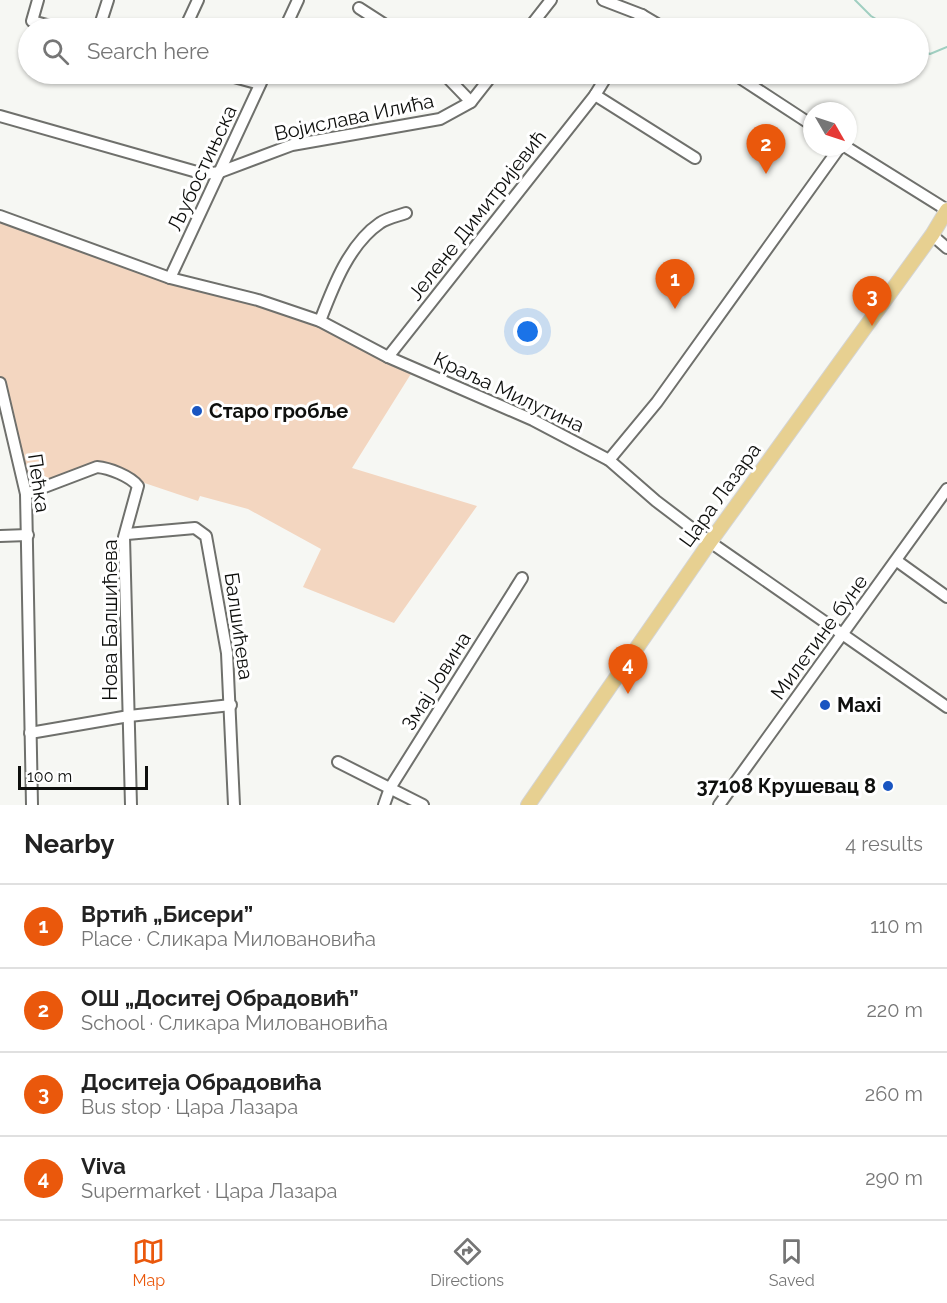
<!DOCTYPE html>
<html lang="en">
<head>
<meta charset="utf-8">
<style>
  :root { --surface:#fff; --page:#f6f6f6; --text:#222; --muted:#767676; --line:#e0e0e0; --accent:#ea580c }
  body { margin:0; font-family:Raleway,sans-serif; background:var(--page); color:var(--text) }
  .compass { position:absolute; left:803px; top:102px; width:54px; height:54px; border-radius:50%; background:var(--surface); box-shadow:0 2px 4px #0004; rotate:129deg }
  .scale { position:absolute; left:18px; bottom:15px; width:130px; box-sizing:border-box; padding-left:6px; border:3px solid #0e0f0d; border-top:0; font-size:16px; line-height:21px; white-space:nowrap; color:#0e0f0d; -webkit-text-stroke:4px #fff; paint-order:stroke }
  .you { position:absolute; left:528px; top:332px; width:21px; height:21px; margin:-15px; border:4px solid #fff; border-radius:50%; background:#1a73e8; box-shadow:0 0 0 9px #1a73e833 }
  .badge { display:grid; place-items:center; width:39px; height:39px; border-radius:50%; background:var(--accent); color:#fff; font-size:20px; font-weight:700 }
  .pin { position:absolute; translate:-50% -50px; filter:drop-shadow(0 2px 3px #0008) }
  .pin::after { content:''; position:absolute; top:32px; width:21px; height:18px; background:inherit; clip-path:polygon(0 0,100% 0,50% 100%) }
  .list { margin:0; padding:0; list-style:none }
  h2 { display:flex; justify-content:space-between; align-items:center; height:78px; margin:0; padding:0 24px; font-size:26px }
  h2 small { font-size:20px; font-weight:400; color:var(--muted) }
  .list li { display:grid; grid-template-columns:39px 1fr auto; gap:18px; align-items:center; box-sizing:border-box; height:84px; padding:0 24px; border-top:2px solid var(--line) }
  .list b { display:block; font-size:22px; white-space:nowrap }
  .list p { margin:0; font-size:20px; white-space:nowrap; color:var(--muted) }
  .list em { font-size:20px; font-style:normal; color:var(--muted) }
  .icon { flex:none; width:33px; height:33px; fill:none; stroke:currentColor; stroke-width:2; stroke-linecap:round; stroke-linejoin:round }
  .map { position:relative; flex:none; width:947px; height:805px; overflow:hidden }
  .search { position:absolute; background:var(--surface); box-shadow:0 2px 4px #0004; left:18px; right:18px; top:18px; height:66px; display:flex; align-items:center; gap:15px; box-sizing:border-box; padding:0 21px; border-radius:33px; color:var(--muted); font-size:22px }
  .sheet { height:414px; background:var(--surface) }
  nav { display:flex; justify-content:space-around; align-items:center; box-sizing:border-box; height:84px; border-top:2px solid var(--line); background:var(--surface); font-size:16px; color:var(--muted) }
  nav a { display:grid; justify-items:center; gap:3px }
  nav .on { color:var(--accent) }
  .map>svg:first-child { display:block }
  .green { fill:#f3d6c0 }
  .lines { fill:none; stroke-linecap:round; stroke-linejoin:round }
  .stream { stroke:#a0cfc1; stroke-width:2 }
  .minor-casing { stroke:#6f706c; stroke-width:14 }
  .major-casing { stroke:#d4d4d3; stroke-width:16 }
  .minor { stroke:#fff; stroke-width:10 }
  .major { stroke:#e7d091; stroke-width:14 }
  .poi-dot { fill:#1955c1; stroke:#fff; stroke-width:2 }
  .labels { text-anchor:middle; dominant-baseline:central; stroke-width:6; stroke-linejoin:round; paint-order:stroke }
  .street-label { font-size:20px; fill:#0e0f0d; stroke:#fff }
  .poi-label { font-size:20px; font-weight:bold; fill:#0e0f0d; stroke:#fff; text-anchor:start }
</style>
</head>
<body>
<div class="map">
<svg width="947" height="805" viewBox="0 0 947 805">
  <rect width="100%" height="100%" fill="#f6f7f3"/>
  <polygon class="green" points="0,216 170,278 320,321 414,369 352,468 477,506 394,623 303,587 321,549 248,509 200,496 198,501 91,465 26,493 0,383"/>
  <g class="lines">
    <g class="stream">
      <polyline points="855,0 871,16 891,28"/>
      <polyline points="918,49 930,54 947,47"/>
    </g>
    <g class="minor-casing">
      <g id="minor">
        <polyline points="38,0 32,21 58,28"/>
        <polyline points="603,0 642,15 664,28"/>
        <polyline points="359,8 390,28"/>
        <polyline points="99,28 108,0"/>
        <polyline points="185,28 198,0"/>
        <polyline points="285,28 298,0"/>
        <polyline points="529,28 551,0"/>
        <polyline points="634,28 642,15"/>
        <polyline points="223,74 260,84"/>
        <polyline points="444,74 471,102"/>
        <polyline points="734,74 812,125"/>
        <polyline points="595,95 695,158"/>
        <polyline points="0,116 204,174 220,172 292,145 440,119 471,102 493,74"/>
        <polyline points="846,147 947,210"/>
        <polyline points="0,216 170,278 258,300 320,321 388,357 533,420 609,460 656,501 710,542 947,707"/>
        <polyline points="932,235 947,248"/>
        <polyline points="170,278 265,74"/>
        <path d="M320 321C333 287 349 244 380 223 387 218 398 216 406 213"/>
        <polyline points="388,357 595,95 608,74"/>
        <polyline points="0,383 26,494 32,805"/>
        <polyline points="609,460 657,402 840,147"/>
        <path d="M26 494 97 467C109 468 130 476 138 486L124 537 131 805"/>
        <polyline points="127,534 195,528 206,536 227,653 234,805"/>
        <polyline points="0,536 28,535"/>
        <polyline points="897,561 947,597"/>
        <polyline points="30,733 129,716 231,705"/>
        <polyline points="338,762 423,805"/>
        <polyline points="384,805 390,788 522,578"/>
        <polyline points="719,805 947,489"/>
      </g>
    </g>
    <g class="major-casing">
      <polyline id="major" points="528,805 710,542 932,235 947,210"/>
    </g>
    <use href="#minor" class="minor"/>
    <use href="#major" class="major"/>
  </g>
  <g class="poi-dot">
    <circle cx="197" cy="411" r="6"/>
    <circle cx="825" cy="705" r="6"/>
    <circle cx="888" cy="786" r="6"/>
  </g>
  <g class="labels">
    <g class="street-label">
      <text transform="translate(354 117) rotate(-12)">Војислава Илића</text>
      <text transform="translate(202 168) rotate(-65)">Љубостињска</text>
      <text transform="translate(477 215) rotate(-52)">Јелене Димитријевић</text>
      <text transform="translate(509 392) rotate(25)">Краља Милутина</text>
      <text transform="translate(39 483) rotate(82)">Пећка</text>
      <text transform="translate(720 495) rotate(-54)">Цара Лазара</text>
      <text transform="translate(110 620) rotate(-90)">Нова Балшићева</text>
      <text transform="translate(239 626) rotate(82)">Балшићева</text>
      <text transform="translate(819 637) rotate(-54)">Милетине буне</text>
      <text transform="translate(436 681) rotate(-58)">Змај Јовина</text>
    </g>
    <g class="poi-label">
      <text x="209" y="411">Старо гробље</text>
      <text x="837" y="705">Maxi</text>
      <text x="876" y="786" text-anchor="end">37108 Крушевац 8</text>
    </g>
  </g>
</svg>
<svg class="compass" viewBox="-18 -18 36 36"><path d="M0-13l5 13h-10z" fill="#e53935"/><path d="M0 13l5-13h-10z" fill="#767676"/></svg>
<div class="scale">100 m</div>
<div class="you"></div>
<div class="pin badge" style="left:675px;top:309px">1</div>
<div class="pin badge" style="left:766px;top:174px">2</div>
<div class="pin badge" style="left:872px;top:326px">3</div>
<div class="pin badge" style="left:628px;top:694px">4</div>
<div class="search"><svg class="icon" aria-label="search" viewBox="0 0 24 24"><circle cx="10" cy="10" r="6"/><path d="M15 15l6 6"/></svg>Search here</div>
</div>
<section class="sheet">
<h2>Nearby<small>4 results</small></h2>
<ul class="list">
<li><span class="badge">1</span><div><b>Вртић „Бисери”</b><p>Place · Сликара Миловановића</p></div><em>110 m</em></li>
<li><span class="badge">2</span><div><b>ОШ „Доситеј Обрадовић”</b><p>School · Сликара Миловановића</p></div><em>220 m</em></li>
<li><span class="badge">3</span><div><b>Доситеја Обрадовића</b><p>Bus stop · Цара Лазара</p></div><em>260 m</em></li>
<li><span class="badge">4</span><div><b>Viva</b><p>Supermarket · Цара Лазара</p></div><em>290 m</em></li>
</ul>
</section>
<nav>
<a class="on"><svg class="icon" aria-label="map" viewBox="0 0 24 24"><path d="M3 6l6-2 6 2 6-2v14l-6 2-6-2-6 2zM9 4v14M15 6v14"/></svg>Map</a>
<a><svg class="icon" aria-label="directions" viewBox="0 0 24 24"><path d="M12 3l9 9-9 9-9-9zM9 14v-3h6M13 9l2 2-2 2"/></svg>Directions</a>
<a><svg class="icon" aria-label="saved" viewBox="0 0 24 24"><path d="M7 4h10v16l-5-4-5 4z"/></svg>Saved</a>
</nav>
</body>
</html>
